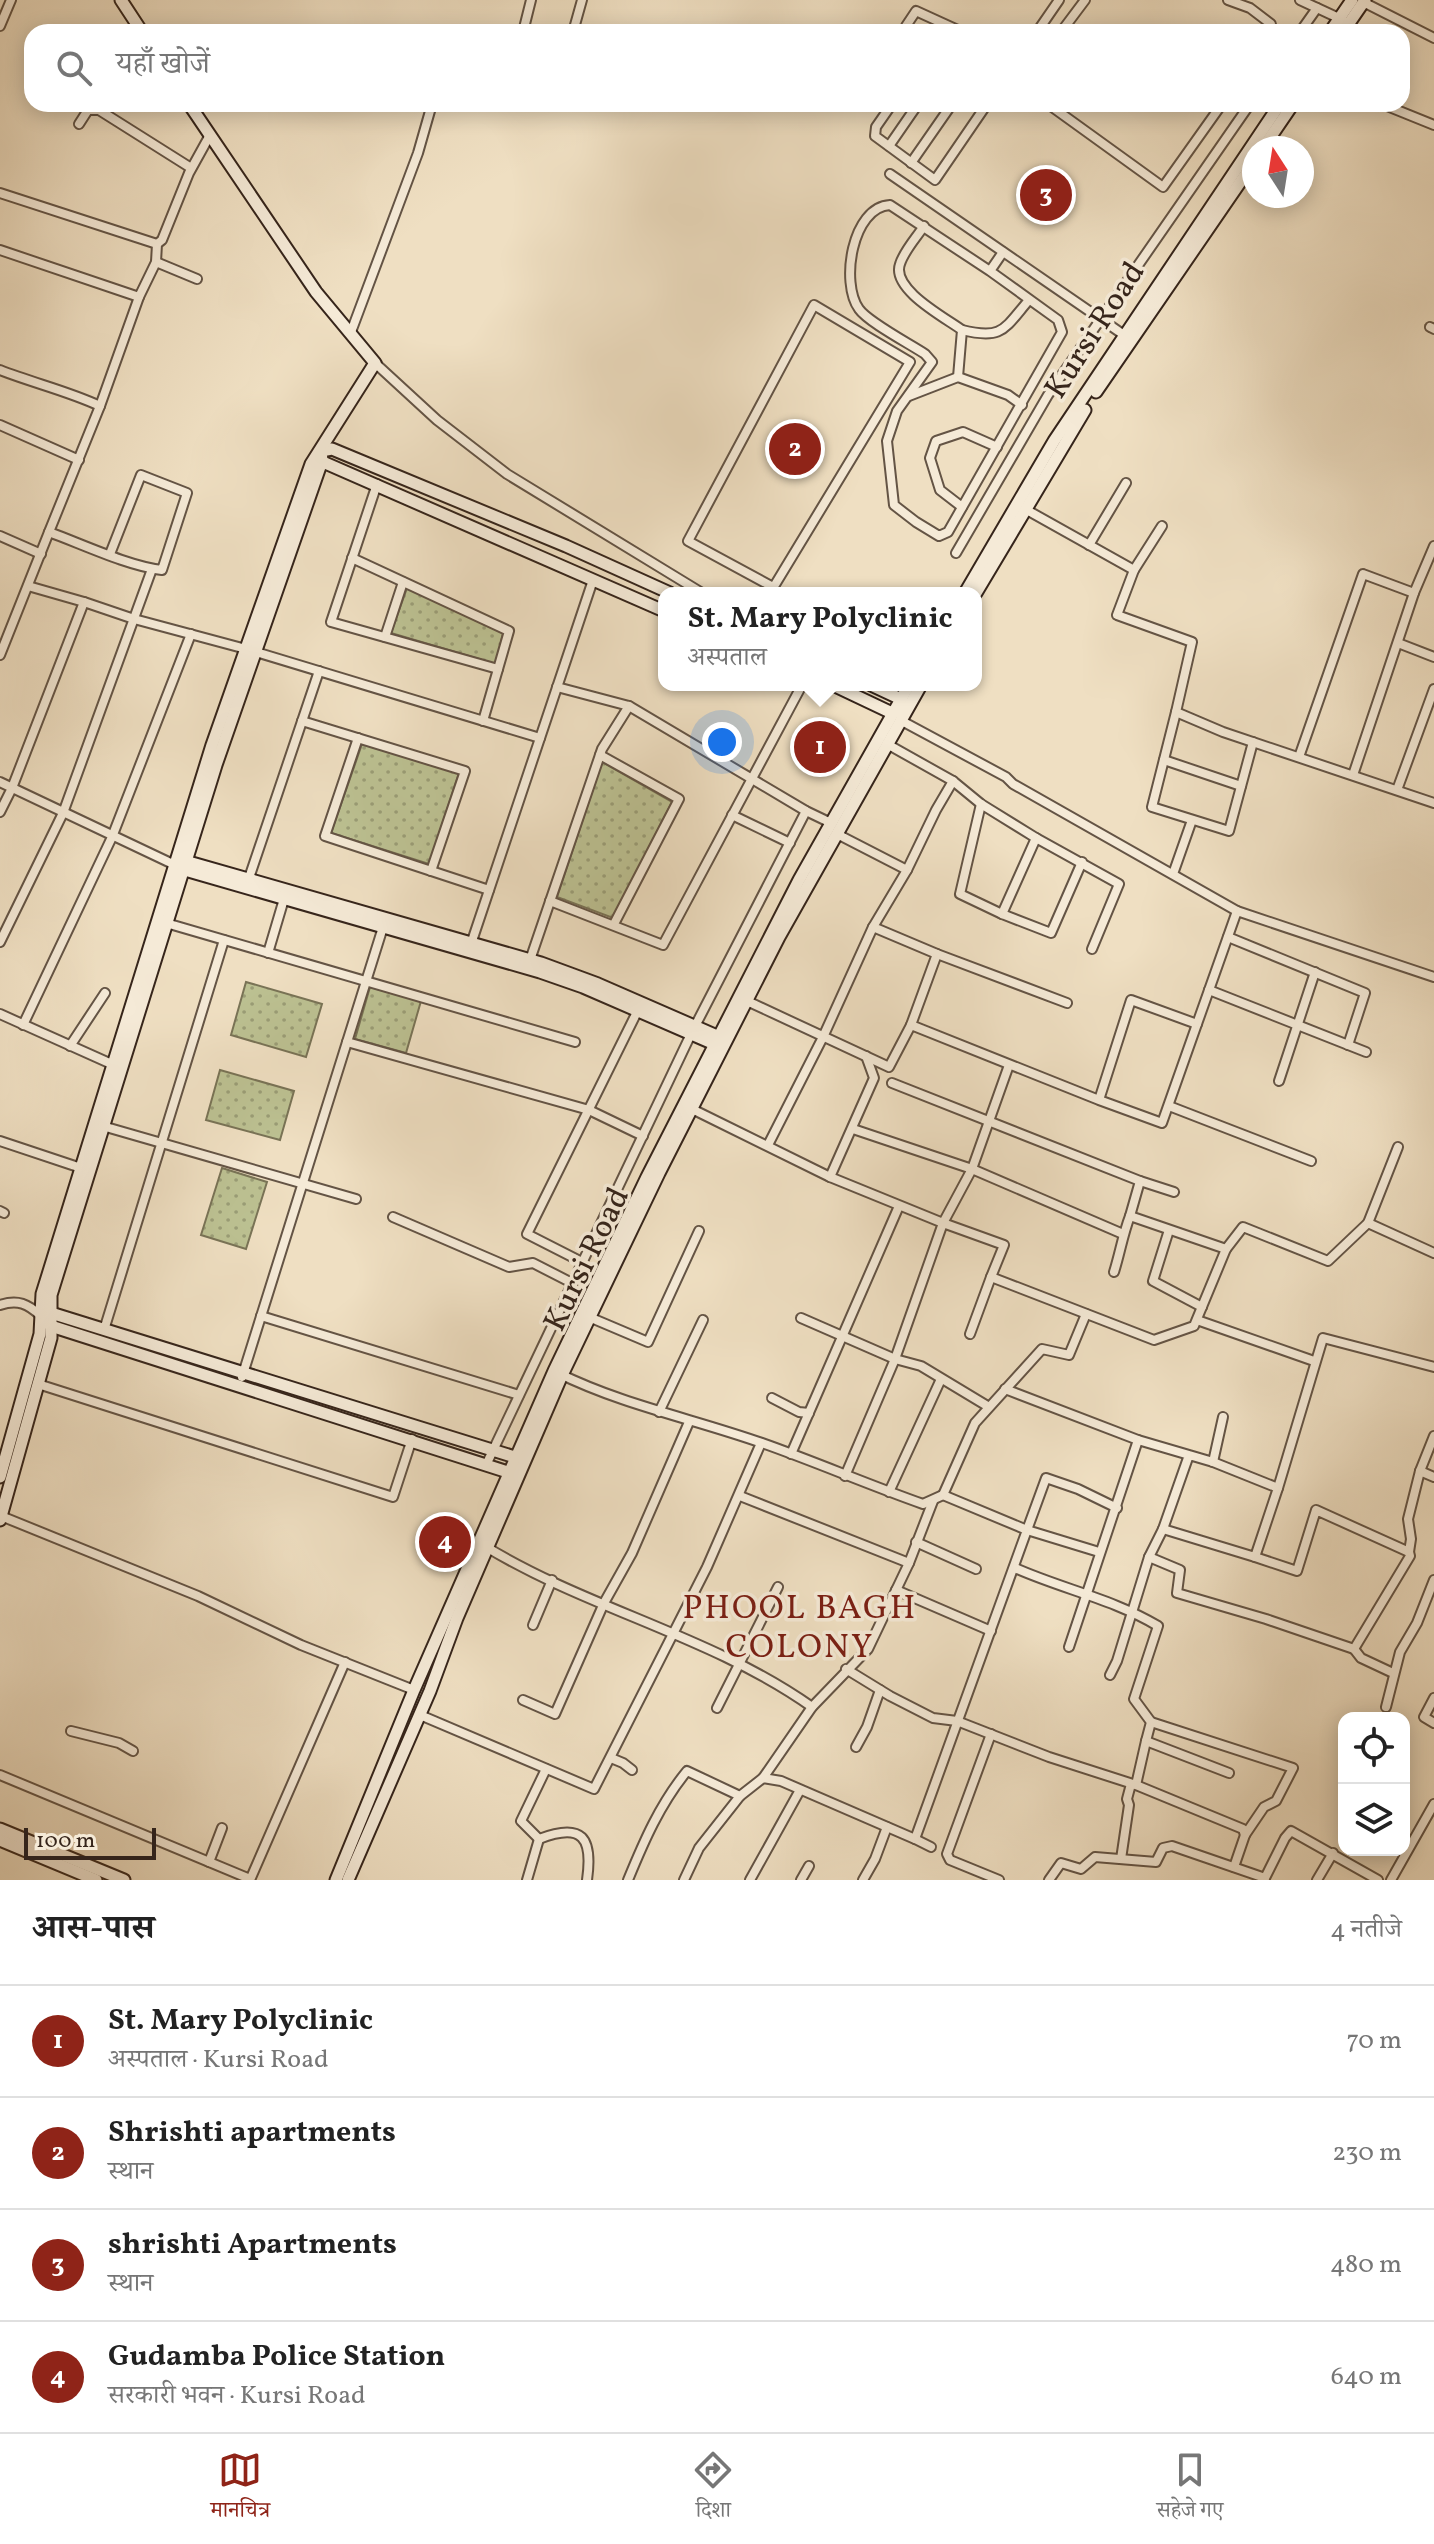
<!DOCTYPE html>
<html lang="hi">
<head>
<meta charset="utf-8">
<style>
  :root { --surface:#fff; --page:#f2f2f2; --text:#222; --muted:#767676; --line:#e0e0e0; --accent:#8f2418 }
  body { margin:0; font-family:Vollkorn,"Noto Serif Devanagari",serif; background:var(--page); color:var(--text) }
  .controls { position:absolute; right:24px; bottom:24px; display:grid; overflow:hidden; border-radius:16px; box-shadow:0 4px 20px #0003 }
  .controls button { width:72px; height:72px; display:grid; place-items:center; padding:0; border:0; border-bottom:2px solid var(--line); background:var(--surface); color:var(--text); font:40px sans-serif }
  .compass { position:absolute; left:1242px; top:136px; width:72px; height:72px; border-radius:50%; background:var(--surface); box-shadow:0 4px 20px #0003; rotate:348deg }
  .scale { position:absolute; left:24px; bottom:20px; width:132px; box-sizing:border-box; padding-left:8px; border:4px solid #36251b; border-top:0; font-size:22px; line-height:28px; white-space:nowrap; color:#36251b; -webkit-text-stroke:6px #f5ead7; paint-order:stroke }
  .you { position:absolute; left:722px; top:742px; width:28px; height:28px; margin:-20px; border:6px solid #fff; border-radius:50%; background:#1a73e8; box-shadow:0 0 0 12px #1a73e833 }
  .badge { display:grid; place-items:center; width:52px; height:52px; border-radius:50%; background:var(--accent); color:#fff; font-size:26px; font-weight:700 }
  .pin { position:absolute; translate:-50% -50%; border:4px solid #fff; box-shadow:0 2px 8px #0006 }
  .popup { position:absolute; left:658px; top:587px; width:324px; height:104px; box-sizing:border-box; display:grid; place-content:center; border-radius:16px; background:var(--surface); filter:drop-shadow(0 2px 6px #0005); font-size:26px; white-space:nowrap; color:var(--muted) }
  .popup b { font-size:30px; color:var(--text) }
  .popup::after { content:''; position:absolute; left:50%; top:100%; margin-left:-16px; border:16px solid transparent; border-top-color:var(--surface) }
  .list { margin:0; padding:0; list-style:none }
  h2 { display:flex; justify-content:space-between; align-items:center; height:104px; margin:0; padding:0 32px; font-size:34px }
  h2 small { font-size:26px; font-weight:400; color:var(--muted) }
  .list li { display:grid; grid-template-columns:52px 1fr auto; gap:24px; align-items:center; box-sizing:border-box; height:112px; padding:0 32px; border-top:2px solid var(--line) }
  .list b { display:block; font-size:30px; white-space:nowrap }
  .list p { margin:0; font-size:26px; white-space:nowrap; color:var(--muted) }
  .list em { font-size:26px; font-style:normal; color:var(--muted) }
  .icon { flex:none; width:44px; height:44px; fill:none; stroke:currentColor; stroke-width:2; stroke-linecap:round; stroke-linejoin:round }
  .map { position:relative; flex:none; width:1434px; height:1880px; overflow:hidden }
  .search { position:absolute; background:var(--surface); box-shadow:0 4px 20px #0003; left:24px; right:24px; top:24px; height:88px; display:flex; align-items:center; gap:20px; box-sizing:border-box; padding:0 28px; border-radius:24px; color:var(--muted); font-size:30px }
  .sheet { height:552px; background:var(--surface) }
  nav { display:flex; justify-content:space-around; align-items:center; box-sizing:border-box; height:112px; border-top:2px solid var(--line); background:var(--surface); font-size:22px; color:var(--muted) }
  nav a { display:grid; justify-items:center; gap:4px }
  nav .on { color:var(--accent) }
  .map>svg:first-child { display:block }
  .park { fill:url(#park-dots); stroke:#797356; stroke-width:2 }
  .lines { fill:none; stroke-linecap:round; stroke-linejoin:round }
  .street-casing { stroke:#645445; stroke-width:12 }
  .secondary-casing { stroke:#36251b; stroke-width:15 }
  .street { stroke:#f5ead7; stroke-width:8 }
  .secondary { stroke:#f5ead7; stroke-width:11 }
  .labels { text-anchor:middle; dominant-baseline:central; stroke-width:7; stroke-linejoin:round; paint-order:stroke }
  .street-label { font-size:32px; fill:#36251b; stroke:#f5ead7 }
  .neighbourhood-label { font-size:34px; letter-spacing:2px; fill:#7a1f14; stroke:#f5ead7 }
</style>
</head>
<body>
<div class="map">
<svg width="1434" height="1880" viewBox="0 0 1434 1880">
  <defs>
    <pattern id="park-dots" width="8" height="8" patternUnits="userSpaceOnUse" patternTransform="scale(2)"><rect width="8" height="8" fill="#bcc192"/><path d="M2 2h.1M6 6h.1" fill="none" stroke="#9a9d76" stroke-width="1.8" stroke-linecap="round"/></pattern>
  </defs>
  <rect width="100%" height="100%" fill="#efdfc2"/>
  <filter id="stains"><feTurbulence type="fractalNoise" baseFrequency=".0025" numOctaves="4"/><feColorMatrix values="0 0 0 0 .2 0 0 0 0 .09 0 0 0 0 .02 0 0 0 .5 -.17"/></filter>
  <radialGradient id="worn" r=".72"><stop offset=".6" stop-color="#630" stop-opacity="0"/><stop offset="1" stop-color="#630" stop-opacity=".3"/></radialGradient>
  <g class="park">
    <polygon points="407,588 503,633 496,664 391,633"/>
    <polygon points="362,744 459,773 429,864 331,833"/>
    <polygon points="602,762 672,802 613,918 557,897"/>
    <polygon points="246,982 322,1004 306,1057 231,1035"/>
    <polygon points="370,987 421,1001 406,1053 355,1039"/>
    <polygon points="220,1070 294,1091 280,1140 206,1120"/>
    <polygon points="222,1168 267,1182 246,1249 201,1235"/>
  </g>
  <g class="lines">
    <g class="street-casing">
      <g id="street">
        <polyline points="1228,0 1250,8 1271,24 1271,32"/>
        <polyline points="1300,0 1343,20"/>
        <polyline points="1363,2 1434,38"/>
        <polyline points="0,26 11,0"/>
        <polyline points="523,32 531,0"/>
        <polyline points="573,32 582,0"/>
        <polyline points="915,32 906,26 916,11 962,32"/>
        <polyline points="1037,32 1059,0"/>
        <polyline points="1061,32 1085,0"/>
        <polyline points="1300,32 1317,8"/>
        <polyline points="892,104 876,127 875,136 935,180 987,104"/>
        <polyline points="1048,104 1163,187 1222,104"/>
        <polyline points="1382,104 1434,125"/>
        <polyline points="79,124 88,110 99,110 191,168"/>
        <polyline points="889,146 918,104"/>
        <polyline points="911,163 952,104"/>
        <polyline points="890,174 1124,335"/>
        <polyline points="0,193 157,244"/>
        <path d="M924 226C916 238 904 251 900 264 891 289 944 317 962 330L958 377"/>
        <polyline points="0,250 139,297"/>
        <polyline points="156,262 197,279"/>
        <path d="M990 271 1058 320 1062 332 948 532 939 536 916 522 894 505 887 441 897 411 932 362 925 354C910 344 868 322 859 309 840 283 852 207 890 205L990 271 1003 252"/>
        <polyline points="1430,327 1434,329"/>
        <path d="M962 330C1003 340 1004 329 1029 300"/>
        <polyline points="351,332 418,153 432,104"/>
        <polyline points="375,363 437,420 507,474 702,593"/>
        <path d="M0 370C33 383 68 391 100 406"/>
        <polyline points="909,396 958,377 1008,395 1022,405"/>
        <polyline points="0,425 79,460"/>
        <polyline points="377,484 331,622 498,669"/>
        <polyline points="962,507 940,490 930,458 936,441 963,432 997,447"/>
        <polyline points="1025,509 1134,570 1117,615 1192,642 1176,712 1223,732 1434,803"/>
        <polyline points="49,532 100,406 139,297 156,262 157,244 162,240 189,173 210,135"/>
        <polyline points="0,536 41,554"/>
        <polyline points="1089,545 1126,483"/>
        <polyline points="956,553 1048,395 1250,104"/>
        <polyline points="352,558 509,631 483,721"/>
        <polyline points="1134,570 1162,526"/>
        <polyline points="28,586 84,602"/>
        <polyline points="770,593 910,362 814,305 688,541 773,587"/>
        <polyline points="1414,593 1434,546"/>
        <polyline points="385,637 403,582"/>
        <polyline points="1398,643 1434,657"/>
        <path d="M0 655 49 532C82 544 128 566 162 570L187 493 141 475 110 554"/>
        <polyline points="557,687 629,706 806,811 831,823"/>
        <polyline points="1176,712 1152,807 1229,831 1253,742"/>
        <polyline points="900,720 1006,777 1013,784 1237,911"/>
        <polyline points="302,721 465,771 431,871"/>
        <polyline points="358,738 325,836 489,890"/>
        <polyline points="887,744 953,781 981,804 1036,838 1119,884 1092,949"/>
        <polyline points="600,755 679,799 614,924"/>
        <polyline points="1299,757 1363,574 1414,593 1353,775"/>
        <polyline points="1164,760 1241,786"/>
        <polyline points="0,782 175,865"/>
        <polyline points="1397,790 1434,689"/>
        <polyline points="981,804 960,894 1002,914 1051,933 1082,862"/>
        <polyline points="0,812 12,788 84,602 134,619 246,649 540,738"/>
        <polyline points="732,815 790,843"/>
        <polyline points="907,870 936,810 953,781"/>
        <polyline points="1173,874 1192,820"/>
        <polyline points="249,878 319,671"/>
        <polyline points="550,901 663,945 802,685"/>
        <polyline points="1002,914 1036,838"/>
        <polyline points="166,923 575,1042"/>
        <polyline points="1228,937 1365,993 1348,1045"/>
        <polyline points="0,942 63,813 152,569"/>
        <polyline points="470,947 593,580"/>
        <polyline points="268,953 284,899"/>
        <polyline points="937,954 1067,1003"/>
        <polyline points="530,960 602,749 629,706"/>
        <polyline points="1209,990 1366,1052"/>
        <polyline points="747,1001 889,1067 911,1025 937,954 873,927 907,870 837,834"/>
        <polyline points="0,1014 116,1066"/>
        <polyline points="1197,1024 1237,911 1434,977"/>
        <polyline points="23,1025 112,837 191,634"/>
        <polyline points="911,1025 1099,1100 1131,1000 1197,1024 1162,1123 1099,1100"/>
        <polyline points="347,1042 589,1110 643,1136"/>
        <polyline points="70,1046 105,993"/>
        <polyline points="1279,1081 1315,972"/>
        <polyline points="1169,1106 1311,1161"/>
        <polyline points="692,1109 830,1177 943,1223 972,1169 1009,1065"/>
        <polyline points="99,1125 356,1199"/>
        <polyline points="853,1129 972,1169 1123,1234"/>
        <polyline points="0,1141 81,1168"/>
        <polyline points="768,1145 823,1037 873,927"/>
        <polyline points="830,1177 874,1078 866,1056"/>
        <polyline points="1140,1181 1174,1192"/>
        <polyline points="0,1211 4,1213"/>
        <polyline points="393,1217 509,1267 533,1263 572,1283"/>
        <polyline points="1368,1223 1398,1147"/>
        <polyline points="1169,1230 1153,1281 1202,1307"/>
        <polyline points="1226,1249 1243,1227 1328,1261 1368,1223 1434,1253"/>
        <polyline points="582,1262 527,1234 638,1010"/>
        <path d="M1114 1272C1120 1253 1123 1234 1130 1216"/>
        <path d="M0 1305C18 1299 28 1304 41 1316"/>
        <polyline points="261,1316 519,1395"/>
        <polyline points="589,1317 648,1342 699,1231"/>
        <polyline points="801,1318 895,1359 921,1366 989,1407"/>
        <polyline points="1197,1320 1314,1361"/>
        <polyline points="104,1330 224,940"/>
        <polyline points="970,1334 991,1277"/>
        <path d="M558 1373C623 1405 694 1419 762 1443 816 1462 869 1485 923 1504L943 1495 1027 1530 915 1839 781 1781 763 1778 740 1796 687 1771C660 1804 644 1841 628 1880"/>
        <polyline points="242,1377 384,924"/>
        <polyline points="38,1384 393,1497 412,1439"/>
        <polyline points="1005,1389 1138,1440 1213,1462 1278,1488 1255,1557 1163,1529 1189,1455"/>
        <polyline points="772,1398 799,1412 809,1413"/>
        <polyline points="659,1412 703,1320"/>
        <polyline points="791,1454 899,1206"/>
        <polyline points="1213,1462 1223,1417"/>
        <polyline points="487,1463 691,1034 806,811"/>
        <polyline points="1420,1471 1434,1436"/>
        <polyline points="845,1476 895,1359 943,1223 1004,1245 991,1277 1154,1340 1194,1326 1226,1249 1130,1216 1140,1181 892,1083"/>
        <polyline points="1278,1488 1323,1338 1434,1367"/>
        <polyline points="889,1492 941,1379"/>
        <polyline points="943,1495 975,1423 1042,1349 1069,1355 1086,1314"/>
        <polyline points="740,1496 909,1563"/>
        <polyline points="1,1516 198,1596 301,1645 414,1690"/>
        <polyline points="916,1542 976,1569"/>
        <path d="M483 1545C587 1609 712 1636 812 1707"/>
        <polyline points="1099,1552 1027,1530 1046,1478 1078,1489 1117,1508"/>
        <polyline points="1409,1552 1411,1539 1408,1519 1420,1471 1434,1477"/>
        <polyline points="1149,1557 1180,1570 1177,1593 1266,1619 1354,1649 1410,1556 1409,1552 1316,1510 1297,1571 1255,1557"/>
        <path d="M1015 1568C1062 1589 1113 1599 1158 1626L1134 1699 1151 1722 1146 1741"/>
        <polyline points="896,1590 991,1631"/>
        <polyline points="533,1625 552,1580"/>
        <polyline points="1069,1647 1138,1440"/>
        <polyline points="1354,1649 1361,1658 1393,1673"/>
        <polyline points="846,1669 890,1696 933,1718 957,1721 1049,1757 1136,1785 1146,1741 1229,1773"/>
        <polyline points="1110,1675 1117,1661 1149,1557 1163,1529"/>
        <polyline points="1434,1698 1424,1717 1434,1723"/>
        <polyline points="523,1700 555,1714 604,1603 632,1553 689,1422"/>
        <polyline points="1386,1707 1400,1652 1417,1623 1434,1580"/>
        <polyline points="717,1708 778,1587"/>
        <polyline points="420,1715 594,1789 707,1567 761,1443"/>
        <polyline points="1151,1722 1293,1768 1276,1801 1264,1807 1245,1835"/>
        <polyline points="71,1731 119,1743 133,1751"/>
        <polyline points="991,1734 947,1854 950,1860 999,1880"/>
        <polyline points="856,1747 867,1727 880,1690"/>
        <polyline points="611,1758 623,1763 632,1770"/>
        <polyline points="0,1775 250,1879"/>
        <polyline points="763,1778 812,1707 868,1649 909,1563 933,1501"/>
        <polyline points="1136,1785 1243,1829 1245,1835 1234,1867"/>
        <path d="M539 1839C583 1822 593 1838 587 1880"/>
        <polyline points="539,1839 521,1821 546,1769"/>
        <polyline points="915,1839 931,1847"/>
        <polyline points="1121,1859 1129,1805 1127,1799 1131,1784"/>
        <polyline points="209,1862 222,1828"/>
        <polyline points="1265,1878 1285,1838 1291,1831 1378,1880"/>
        <polyline points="250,1880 345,1662"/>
        <polyline points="527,1880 539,1839"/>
        <polyline points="684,1880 699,1848 740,1796"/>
        <polyline points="750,1880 800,1790"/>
        <polyline points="801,1880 809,1866"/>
        <polyline points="863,1880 875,1859 887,1827"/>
        <polyline points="1049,1880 1061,1863 1081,1869 1095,1857 1156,1862 1163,1848 1172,1846 1265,1878 1264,1880"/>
        <polyline points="1317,1880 1333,1853"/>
        <polyline points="1391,1880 1434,1804"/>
      </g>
    </g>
    <g class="secondary-casing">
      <g id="secondary">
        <polyline points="121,0 142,32"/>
        <polyline points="1330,32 1352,0"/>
        <polyline points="1343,32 1365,0"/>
        <polyline points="1263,148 1293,104"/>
        <polyline points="1096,392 1254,162"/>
        <polyline points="321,451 332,449 566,546 670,593"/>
        <polyline points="316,459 664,611"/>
        <polyline points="965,593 1054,441 1280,104"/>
        <polyline points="976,593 1085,410"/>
        <polyline points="833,685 892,713 906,709 901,699 871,685"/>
        <polyline points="179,864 185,861 541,963 598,984 724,1039"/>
        <polyline points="178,868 540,972 583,987 719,1046"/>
        <polyline points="46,1315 51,1313 518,1458"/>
        <polyline points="47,1322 51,1326 514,1474"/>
        <polyline points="0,1477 40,1334 42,1294 212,745 311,464 375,363 316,292 189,104"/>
        <polyline points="0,1520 51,1338 51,1295 216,765 322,461 321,451"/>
        <polyline points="0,1829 124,1880"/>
        <polyline points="0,1840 96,1880"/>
        <polyline points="336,1880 414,1690 554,1371 647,1177 799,880 909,685"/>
        <polyline points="348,1880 430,1691 457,1618 562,1375 659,1173 779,937 921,685"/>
      </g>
    </g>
    <use href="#street" class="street"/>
    <use href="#secondary" class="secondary"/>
  </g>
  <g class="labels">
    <g class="street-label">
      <text transform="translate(1096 331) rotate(-57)">Kursi Road</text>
      <text transform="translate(588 1260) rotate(-64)">Kursi Road</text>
    </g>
    <g class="neighbourhood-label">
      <text x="800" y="1609">PHOOL BAGH<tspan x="800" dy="39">COLONY</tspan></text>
    </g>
  </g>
  <rect width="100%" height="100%" filter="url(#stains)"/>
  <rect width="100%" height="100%" fill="url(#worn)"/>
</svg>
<div class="controls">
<button><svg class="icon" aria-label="locate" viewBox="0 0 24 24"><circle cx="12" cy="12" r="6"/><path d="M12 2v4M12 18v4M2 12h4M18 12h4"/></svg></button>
<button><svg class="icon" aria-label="layers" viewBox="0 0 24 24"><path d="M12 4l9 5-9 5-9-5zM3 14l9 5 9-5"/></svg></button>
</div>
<svg class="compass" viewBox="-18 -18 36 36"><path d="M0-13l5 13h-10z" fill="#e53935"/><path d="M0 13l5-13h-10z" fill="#767676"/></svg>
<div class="scale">100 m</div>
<div class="you"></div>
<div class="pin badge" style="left:820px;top:747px">1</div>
<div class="popup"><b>St. Mary Polyclinic</b>अस्पताल</div>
<div class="pin badge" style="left:795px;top:449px">2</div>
<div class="pin badge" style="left:1046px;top:195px">3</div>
<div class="pin badge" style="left:445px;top:1542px">4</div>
<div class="search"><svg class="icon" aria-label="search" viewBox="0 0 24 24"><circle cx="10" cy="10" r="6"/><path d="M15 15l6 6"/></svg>यहाँ खोजें</div>
</div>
<section class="sheet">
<h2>आस-पास<small>4 नतीजे</small></h2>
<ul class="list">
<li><span class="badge">1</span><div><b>St. Mary Polyclinic</b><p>अस्पताल · Kursi Road</p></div><em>70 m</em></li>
<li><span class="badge">2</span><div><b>Shrishti apartments</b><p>स्थान</p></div><em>230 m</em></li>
<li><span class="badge">3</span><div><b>shrishti Apartments</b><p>स्थान</p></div><em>480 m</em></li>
<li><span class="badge">4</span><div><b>Gudamba Police Station</b><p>सरकारी भवन · Kursi Road</p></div><em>640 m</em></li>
</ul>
</section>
<nav>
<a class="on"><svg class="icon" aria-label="map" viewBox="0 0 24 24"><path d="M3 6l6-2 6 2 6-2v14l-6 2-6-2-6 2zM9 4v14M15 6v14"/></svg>मानचित्र</a>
<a><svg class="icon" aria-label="directions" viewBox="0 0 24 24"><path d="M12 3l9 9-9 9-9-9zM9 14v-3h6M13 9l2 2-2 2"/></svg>दिशा</a>
<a><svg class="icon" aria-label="saved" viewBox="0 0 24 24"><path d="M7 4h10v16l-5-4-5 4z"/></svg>सहेजे गए</a>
</nav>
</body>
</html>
